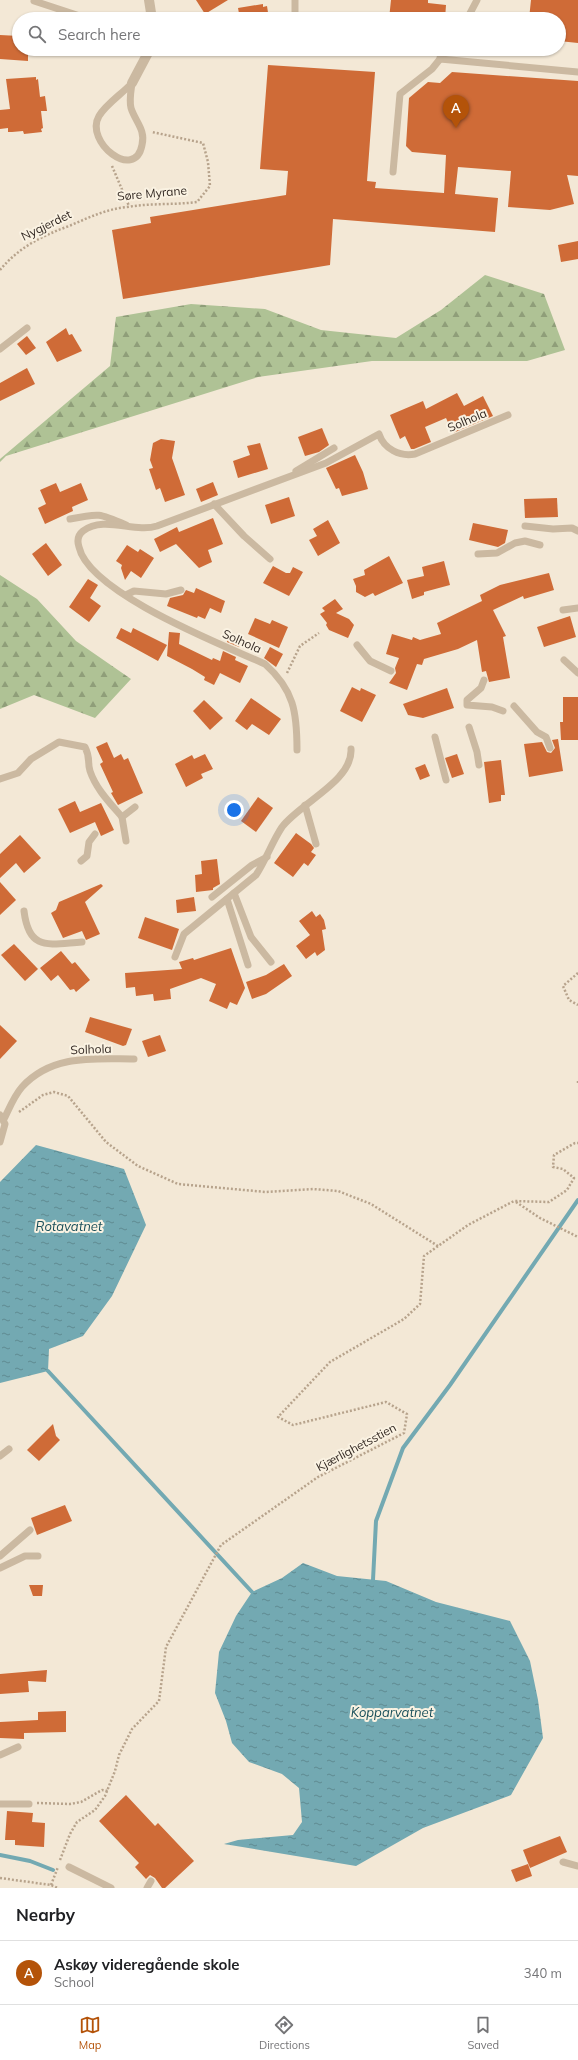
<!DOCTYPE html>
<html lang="en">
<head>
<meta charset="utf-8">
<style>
  :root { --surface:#fff; --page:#f6f6f6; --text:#202124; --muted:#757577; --line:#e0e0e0; --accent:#b45309 }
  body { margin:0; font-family:Mulish,sans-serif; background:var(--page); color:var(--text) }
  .you { position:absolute; left:234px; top:810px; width:14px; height:14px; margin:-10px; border:3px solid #fff; border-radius:50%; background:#1a73e8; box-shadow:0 0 0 6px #1a73e833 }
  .badge { display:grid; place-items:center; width:26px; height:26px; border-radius:50%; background:var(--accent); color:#fff; font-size:13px; font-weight:700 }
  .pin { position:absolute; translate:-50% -33px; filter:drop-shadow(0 1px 2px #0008) }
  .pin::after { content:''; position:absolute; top:21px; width:14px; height:12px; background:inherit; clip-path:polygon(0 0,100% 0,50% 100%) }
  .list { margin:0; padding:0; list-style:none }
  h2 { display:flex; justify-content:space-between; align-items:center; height:52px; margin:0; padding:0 16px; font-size:17px }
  h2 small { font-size:13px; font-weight:400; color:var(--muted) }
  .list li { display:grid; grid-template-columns:26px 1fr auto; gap:12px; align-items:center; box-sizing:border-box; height:64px; padding:0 16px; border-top:1px solid var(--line) }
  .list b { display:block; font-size:15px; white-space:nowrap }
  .list p { margin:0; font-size:13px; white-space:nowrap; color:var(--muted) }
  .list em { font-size:13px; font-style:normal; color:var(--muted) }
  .icon { flex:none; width:22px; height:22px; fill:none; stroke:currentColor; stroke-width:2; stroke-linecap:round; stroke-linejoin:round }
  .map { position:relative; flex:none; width:578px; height:1888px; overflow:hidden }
  .search { position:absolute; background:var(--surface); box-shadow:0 1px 3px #0004; left:12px; right:12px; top:12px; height:44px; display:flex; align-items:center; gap:10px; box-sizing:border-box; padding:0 14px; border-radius:22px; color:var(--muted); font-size:15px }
  .sheet { height:116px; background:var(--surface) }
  nav { display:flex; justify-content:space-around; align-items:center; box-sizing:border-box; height:56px; border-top:1px solid var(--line); background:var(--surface); font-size:11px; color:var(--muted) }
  nav a { display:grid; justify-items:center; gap:2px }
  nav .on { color:var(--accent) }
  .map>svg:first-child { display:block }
  .forest { fill:url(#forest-firs) }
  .water { fill:url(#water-ripples) }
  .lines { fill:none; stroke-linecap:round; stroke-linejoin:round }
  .stream { stroke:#73a9b2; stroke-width:4 }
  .building { fill:#cf6b37 }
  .path { stroke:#b7a38c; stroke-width:2.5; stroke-dasharray:2 2; stroke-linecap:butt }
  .service { stroke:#cbb9a1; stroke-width:7 }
  .minor { stroke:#cbb9a1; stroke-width:10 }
  .labels { text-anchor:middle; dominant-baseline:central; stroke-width:4; stroke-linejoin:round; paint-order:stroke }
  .street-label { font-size:12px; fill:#352b25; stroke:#faf2e2 }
  .water-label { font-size:13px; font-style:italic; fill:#184e59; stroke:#faf2e2 }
</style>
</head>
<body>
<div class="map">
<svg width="578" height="1888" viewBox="0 0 578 1888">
  <defs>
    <pattern id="forest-firs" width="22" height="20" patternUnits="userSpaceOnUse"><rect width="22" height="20" fill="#afc295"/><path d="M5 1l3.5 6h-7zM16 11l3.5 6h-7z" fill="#8f9e79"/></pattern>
    <pattern id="water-ripples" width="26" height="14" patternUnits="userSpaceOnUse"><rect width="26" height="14" fill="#73a9b2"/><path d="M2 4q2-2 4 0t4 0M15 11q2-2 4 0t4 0" fill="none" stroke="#5f8a91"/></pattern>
  </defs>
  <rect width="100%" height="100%" fill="#f3e8d6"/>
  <g class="forest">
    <polygon points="485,275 544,294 565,350 527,361 372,361 258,377 6,456 0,462 0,459 110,366 116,317 191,304 265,309 321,330 396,338 441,310"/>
    <polygon points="0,575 37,599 76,641 131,679 95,718 34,695 0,709"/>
  </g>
  <g class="water">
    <polygon points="36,1145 124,1169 146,1225 112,1296 83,1336 49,1349 48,1371 0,1383 0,1182"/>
    <polygon points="303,1563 337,1576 386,1581 436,1602 510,1621 530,1661 538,1700 543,1738 511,1795 423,1828 356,1866 224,1844 238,1840 293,1835 302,1822 299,1788 282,1774 249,1762 232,1743 226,1721 215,1693 219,1652 236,1616 252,1592 282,1578"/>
  </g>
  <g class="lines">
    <g class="stream">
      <polyline points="48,1371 252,1592"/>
      <polyline points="373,1580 376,1521 403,1448 450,1385 578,1200"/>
      <polyline points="0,1855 30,1861 53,1870"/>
    </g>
  </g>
  <g class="building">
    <polygon points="196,0 228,0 205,14"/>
    <polygon points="391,0 428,0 428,3 446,5 445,19 389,19"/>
    <polygon points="531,0 578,0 578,43 559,41 559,19 529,19"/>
    <polygon points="263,4 263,7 267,6 269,19 240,19 238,8"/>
    <polygon points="0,35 19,36 19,49 28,49 28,61 0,59"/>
    <polygon points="268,65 375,72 367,181 376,182 375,188 444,193 446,155 412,152 406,146 409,98 428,82 440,83 452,72 578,81 578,176 567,175 574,204 550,210 508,207 511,171 458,167 455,194 498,198 495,232 333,219 330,265 123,299 112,230 151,223 150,217 286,195 288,171 260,169"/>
    <polygon points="36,77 36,80 38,79 40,97 45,96 47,111 41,111 43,128 41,129 42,132 24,134 23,131 12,132 8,132 8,128 0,129 0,110 10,109 6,79"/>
    <polygon points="578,241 578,259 561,262 558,245"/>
    <polygon points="66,328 69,335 72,334 82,351 57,362 46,342"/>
    <polygon points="27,336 36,348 26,355 17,344"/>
    <polygon points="27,368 35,384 0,401 0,383"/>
    <polygon points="457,393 464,406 483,396 493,416 453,433 446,418 425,427 431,442 414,449 411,449 405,436 400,439 390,415 423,401 426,409"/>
    <polygon points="322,428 329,445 319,452 305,456 298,437"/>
    <polygon points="161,439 175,441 172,458 185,495 165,502 160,488 156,490 149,469 153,468 150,460 153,443"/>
    <polygon points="260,443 268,469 238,478 233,461 250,455 247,446"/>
    <polygon points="355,455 363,472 368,489 342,496 339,488 336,489 326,468"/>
    <polygon points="213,482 218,495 201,502 196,489"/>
    <polygon points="56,483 60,492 81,483 88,500 72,507 73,511 45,524 38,508 46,504 40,490"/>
    <polygon points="289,497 295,516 271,524 265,505"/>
    <polygon points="557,498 558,517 525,518 524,499"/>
    <polygon points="213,518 223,544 208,550 212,562 199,568 176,544 160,552 154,539 177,527 179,532"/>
    <polygon points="328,520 340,543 318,556 309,540 317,536 313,529"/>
    <polygon points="473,523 508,530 505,543 498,547 469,540"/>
    <polygon points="46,543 62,565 48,576 32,554"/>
    <polygon points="127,545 138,552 140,549 154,558 141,578 131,571 125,580 121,568 122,565 116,561"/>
    <polygon points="389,556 403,583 375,596 373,593 365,597 356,592 356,586 353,579 365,575 364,570"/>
    <polygon points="444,561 450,585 424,592 424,595 412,599 407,580 424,576 422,567"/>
    <polygon points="273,566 286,573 290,573 293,567 303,572 289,596 263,583"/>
    <polygon points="549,573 554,590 524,599 523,596 493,610 506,636 503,637 510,678 489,682 486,671 482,672 477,640 458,649 424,659 422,665 417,664 407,690 389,683 396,673 395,668 399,658 386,654 392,634 412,640 413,637 420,640 441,634 437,623 482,601 480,595 500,585"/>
    <polygon points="88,579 98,585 90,598 101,606 89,622 69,607"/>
    <polygon points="196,588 225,601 221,613 210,608 205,619 198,616 197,618 167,606 170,598 183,595 186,590 194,593"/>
    <polygon points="335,599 343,609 336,613 349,619 354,625 348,638 329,630 326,625 327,623 320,614 325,611 322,608"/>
    <polygon points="570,616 576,637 544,647 537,627"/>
    <polygon points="255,618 270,624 272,620 288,627 279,648 248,634"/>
    <polygon points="121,628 131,633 133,628 167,645 158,661 116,638"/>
    <polygon points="169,632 180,633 179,644 212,660 213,658 220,661 223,651 236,657 235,660 248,666 240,683 220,673 214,685 204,680 205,677 192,669 167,656"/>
    <polygon points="228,638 241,642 239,647 227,642"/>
    <polygon points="270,647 283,654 276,667 264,658"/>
    <polygon points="352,687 360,691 361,688 376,695 362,722 340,711"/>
    <polygon points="447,688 454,708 423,718 408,715 403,704"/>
    <polygon points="563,697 578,697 578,740 561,740 560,722 563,722"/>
    <polygon points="251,698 281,719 269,735 252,724 247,730 235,721"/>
    <polygon points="204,700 223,718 210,730 193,711"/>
    <polygon points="558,739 563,771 529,777 524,744 542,742 547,752 551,753 555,748 552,740"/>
    <polygon points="107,742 114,758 121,754 124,760 128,758 143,793 118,805 111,793 113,792 100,764 103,762 96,747"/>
    <polygon points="205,754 213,769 201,774 203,778 186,787 175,764 192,755 194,759"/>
    <polygon points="457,754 464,774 452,778 445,758"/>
    <polygon points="501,760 505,795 501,795 501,801 489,803 484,762"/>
    <polygon points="425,764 430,776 420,780 415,768"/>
    <polygon points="258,797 273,808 256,832 241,821"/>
    <polygon points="75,801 80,812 101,803 114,830 101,836 95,822 70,833 58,809"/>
    <polygon points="296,833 311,844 314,848 311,852 316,855 308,866 304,863 293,877 274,863"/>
    <polygon points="20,835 41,858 24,873 16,863 0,878 0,854"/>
    <polygon points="217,859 220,884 213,888 213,890 196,892 195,875 202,874 201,861"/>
    <polygon points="0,882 16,900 0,915"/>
    <polygon points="101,884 103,886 85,902 100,934 86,940 82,931 63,938 51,913 56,910 59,902"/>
    <polygon points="194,897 196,911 177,913 176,900"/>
    <polygon points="312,911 316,917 320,914 324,920 326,929 322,930 325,950 317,956 315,952 306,959 296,946 310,935 299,921"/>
    <polygon points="145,917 179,929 172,950 138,938"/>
    <polygon points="14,944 38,969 25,981 1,955"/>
    <polygon points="231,948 245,988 237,1005 230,1002 227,1009 209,1001 216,984 201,978 170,989 171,999 154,1001 153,994 136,996 135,987 126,988 125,973 182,969 179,962 193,958 194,960"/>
    <polygon points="61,951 72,964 75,962 90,980 76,992 74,989 70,990 58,975 51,981 40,968"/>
    <polygon points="284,964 292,976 266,994 252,999 246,982 266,975"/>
    <polygon points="90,1017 132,1029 126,1045 123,1046 85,1032"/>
    <polygon points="0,1025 17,1041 0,1059"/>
    <polygon points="160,1035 166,1051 148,1057 142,1041"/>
    <polygon points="53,1424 56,1436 60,1440 39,1461 27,1450"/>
    <polygon points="65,1505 72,1521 37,1535 31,1518"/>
    <polygon points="29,1585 43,1585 42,1596 33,1596"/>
    <polygon points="47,1670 46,1682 28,1681 29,1692 0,1694 0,1674"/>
    <polygon points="66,1711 66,1732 24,1733 24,1739 0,1738 0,1722 38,1720 38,1712"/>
    <polygon points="126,1795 155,1826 158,1823 194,1861 165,1888 162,1888 155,1878 150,1875 146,1879 135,1867 139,1863 99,1821"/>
    <polygon points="7,1811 33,1813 32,1822 45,1823 44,1847 15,1845 15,1840 5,1840"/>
    <polygon points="560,1836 567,1852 530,1868 523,1850"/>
    <polygon points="528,1864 532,1876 516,1882 511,1870"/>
  </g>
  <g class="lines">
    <g class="path">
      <polyline points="112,166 129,206"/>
      <path d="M0 270C19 247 42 236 69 226 88 218 106 209 127 207 151 203 174 205 197 202L210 186 208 162 203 143 152 132"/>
      <polyline points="287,673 300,646 319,633"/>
      <polyline points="578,973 563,986 569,1000 578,1005"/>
      <polyline points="578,1081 578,1084"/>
      <polyline points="19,1112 43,1095 54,1092 68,1096 106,1142 138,1166 178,1184 266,1192 313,1189 338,1191 371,1204 438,1246"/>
      <polyline points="516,1202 540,1218 578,1237"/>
      <polyline points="37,1803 70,1804 81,1802 102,1790 108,1791"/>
      <polyline points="60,1860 70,1834 77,1822 95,1810 105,1796 115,1771 119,1755 132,1729 159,1701 166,1647 221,1545 318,1477 404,1433 407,1414 386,1402 293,1425 278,1417 330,1362 404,1319 420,1304 424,1256 468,1225 514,1201 549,1202 567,1190 574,1178 563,1169 553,1167 554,1155 575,1143 578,1143"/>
      <polyline points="0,1878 51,1885 58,1888"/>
      <polyline points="51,1885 58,1867"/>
    </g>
    <g class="service">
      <polyline points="34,1 89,19"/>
      <polyline points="295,19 295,0"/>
      <polyline points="467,19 477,0"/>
      <polyline points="440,59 578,72"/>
      <path d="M132 83C131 91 129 100 131 108 135 121 146 130 142 145 135 182 84 142 99 116 106 104 122 94 132 83Z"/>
      <polyline points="393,172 400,94 432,69 440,59 441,49"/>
      <polyline points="0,349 27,328"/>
      <polyline points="296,471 334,448"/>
      <polyline points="214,504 244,536 270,559"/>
      <path d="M70 519C99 513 99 513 126 525"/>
      <polyline points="525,526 553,529 572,528 578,531"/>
      <polyline points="478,554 497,553 515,543 525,541 540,545"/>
      <polyline points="126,595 134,591 166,594 181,590"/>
      <polyline points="563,610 578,608"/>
      <polyline points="357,645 370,661 391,671"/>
      <polyline points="564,660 578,673"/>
      <polyline points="484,680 481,688 467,700 467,705 492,707 503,711"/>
      <polyline points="514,706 537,732 546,737 550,748"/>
      <polyline points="469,727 477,752 479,765"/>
      <polyline points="435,737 446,780"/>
      <path d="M297 750C297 712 294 690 265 664 223 645 89 593 79 547 77 541 78 535 83 531 104 515 134 533 157 526L326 463 379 434C384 449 400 457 415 454L508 415"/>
      <path d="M0 779 18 773 31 759 59 742 85 747C91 759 87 762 90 771 96 789 110 803 122 817"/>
      <polyline points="305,805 316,844"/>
      <polyline points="126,841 122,817 135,807"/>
      <polyline points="81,861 87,856 89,842 95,834"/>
      <polyline points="234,893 251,937 271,962"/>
      <polyline points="212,897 252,865 267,857"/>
      <polyline points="227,899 248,965"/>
      <path d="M24 911C29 952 49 944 82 942"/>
      <path d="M175 957 184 934 256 875C266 860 272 842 282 827 300 803 353 781 351 749"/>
      <polyline points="0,1115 5,1124 0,1142"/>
      <path d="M4 1119C9 1109 14 1096 22 1087 52 1054 94 1059 134 1059"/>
      <polyline points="0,1456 9,1449"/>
      <polyline points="0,1556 30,1530"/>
      <polyline points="0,1568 25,1556 38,1556"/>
      <polyline points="0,1755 18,1747"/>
      <polyline points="0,1804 29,1804"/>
      <polyline points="563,1862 578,1866"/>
      <polyline points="69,1867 111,1888"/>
      <polyline points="147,1888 151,1881"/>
    </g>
    <g class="minor">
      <polyline points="149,0 152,19"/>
      <polyline points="132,83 150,49"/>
    </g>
  </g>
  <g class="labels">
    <g class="street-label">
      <text transform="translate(152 193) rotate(-5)">Søre Myrane</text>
      <text transform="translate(46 225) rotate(-26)">Nygjerdet</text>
      <text transform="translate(467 420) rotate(-23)">Solhola</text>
      <text transform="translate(242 641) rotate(24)">Solhola</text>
      <text transform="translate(91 1049) rotate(-2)">Solhola</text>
      <text transform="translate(356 1447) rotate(-28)">Kjærlighetsstien</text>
    </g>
    <g class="water-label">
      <text x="69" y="1226">Rotavatnet</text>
      <text x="392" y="1712">Kopparvatnet</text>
    </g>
  </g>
</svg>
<div class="you"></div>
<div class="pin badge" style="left:456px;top:128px">A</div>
<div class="search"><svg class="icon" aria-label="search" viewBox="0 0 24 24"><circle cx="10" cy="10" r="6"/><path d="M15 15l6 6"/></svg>Search here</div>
</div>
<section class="sheet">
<h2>Nearby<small></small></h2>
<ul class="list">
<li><span class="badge">A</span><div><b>Askøy videregående skole</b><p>School</p></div><em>340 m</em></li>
</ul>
</section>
<nav>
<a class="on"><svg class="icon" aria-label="map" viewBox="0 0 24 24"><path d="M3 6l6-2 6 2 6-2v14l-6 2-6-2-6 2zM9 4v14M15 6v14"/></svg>Map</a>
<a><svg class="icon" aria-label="directions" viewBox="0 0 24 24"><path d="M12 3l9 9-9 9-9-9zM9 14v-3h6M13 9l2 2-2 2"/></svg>Directions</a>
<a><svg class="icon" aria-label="saved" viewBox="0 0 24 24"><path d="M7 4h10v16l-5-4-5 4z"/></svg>Saved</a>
</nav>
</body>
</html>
